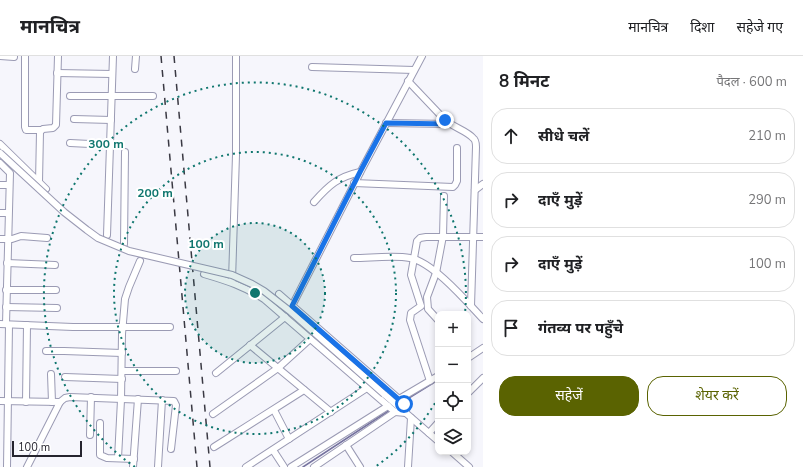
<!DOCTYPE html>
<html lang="hi">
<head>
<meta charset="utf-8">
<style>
  :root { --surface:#fff; --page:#f6f6f6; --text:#202124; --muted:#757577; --line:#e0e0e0; --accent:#5a6301 }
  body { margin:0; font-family:"Nunito Sans","Noto Sans Devanagari",sans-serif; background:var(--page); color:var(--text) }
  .controls { position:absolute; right:12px; bottom:12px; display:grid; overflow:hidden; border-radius:8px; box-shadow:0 2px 6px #0003 }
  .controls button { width:36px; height:36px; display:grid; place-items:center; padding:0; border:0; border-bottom:1px solid var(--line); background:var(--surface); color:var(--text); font:20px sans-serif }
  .scale { position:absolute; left:12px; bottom:10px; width:70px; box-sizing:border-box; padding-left:4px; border:2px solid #25242e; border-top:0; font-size:11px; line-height:14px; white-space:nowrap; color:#25242e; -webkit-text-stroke:3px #fff; paint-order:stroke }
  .stop { position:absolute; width:12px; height:12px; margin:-9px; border:3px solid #1a73e8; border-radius:50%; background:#fff }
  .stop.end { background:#1a73e8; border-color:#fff; box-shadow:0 1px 4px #0008 }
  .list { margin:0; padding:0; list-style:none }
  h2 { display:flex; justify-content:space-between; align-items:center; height:52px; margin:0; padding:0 16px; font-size:17px }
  h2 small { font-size:13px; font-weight:400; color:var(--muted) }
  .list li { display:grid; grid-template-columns:26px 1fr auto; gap:12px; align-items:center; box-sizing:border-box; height:56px; margin:0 8px 8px; padding:0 8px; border:1px solid var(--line); border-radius:16px }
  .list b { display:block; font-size:15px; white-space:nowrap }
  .list em { font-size:13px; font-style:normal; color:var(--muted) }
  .actions { display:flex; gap:8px; padding:12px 16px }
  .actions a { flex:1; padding:9px 0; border:1px solid var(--accent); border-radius:16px; text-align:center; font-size:14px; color:var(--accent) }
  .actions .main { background:var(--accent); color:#fff }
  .icon { flex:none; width:22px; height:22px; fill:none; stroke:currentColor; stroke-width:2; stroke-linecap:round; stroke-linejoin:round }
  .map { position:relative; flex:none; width:483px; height:411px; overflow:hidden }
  header { display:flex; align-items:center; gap:24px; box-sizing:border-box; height:56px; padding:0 20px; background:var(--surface); border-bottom:1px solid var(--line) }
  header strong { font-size:19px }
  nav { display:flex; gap:22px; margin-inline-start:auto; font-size:14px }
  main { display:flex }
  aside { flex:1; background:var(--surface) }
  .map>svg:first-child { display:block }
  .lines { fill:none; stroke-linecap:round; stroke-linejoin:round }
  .stream { stroke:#75729e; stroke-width:1.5 }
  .minor-casing { stroke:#9b9bb4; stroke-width:8 }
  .minor { stroke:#fff; stroke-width:6 }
  .rail { stroke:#3a3943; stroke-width:1.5; stroke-dasharray:7 7; stroke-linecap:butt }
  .minor-bridge-casing { stroke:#9b9bb4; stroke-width:8; stroke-linecap:butt }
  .minor-bridge { stroke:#fff; stroke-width:6 }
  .route { stroke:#1a73e8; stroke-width:5 }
  .ring { fill:none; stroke:#0f766e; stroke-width:2; stroke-dasharray:2 4 }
  .centre { fill:#0f766e; stroke:#fff; stroke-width:2 }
  .ring-label { font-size:12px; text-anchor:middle; font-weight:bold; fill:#0f766e; stroke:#fff; stroke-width:4; stroke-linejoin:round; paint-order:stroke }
</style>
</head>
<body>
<header>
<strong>मानचित्र</strong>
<nav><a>मानचित्र</a><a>दिशा</a><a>सहेजे गए</a></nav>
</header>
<main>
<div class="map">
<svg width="483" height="411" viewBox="0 0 483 411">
  <rect width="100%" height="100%" fill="#f6f6fc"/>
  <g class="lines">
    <g class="stream">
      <polyline points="404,345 438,324"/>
      <polyline points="303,411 390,354"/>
    </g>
    <g class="minor-casing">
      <g id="minor">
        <polyline points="0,0 14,1"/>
        <polyline points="25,0 25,71 26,74 41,74"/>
        <polyline points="312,11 414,14"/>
        <polyline points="135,13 136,0"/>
        <polyline points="57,17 112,18"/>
        <path d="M408 25 445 64C453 71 467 75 473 82 476 84 476 88 476 91L471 250"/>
        <polyline points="70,40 153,40"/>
        <polyline points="74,63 111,64"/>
        <polyline points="386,67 450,68"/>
        <polyline points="70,87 110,89"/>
        <polyline points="0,88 46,133"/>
        <polyline points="0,107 10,117 6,268"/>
        <polyline points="39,126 40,76 43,73 53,72 56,69 58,0"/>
        <polyline points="354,127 453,131 455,129 457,125 457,92"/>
        <polyline points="0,129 9,129"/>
        <polyline points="475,134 483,128"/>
        <path d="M314 146C329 129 338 121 360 116"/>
        <polyline points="0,157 8,157"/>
        <polyline points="107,179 113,0"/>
        <polyline points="0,183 12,183 21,180 47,182"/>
        <polyline points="124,188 125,96"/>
        <path d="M354 202C369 202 395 199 410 202 433 206 467 246 483 263"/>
        <polyline points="7,207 55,209"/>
        <path d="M204 218C228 225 243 230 264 243L395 356 406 357 405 349 399 343 279 238"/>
        <polyline points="232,224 236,99 236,0"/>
        <polyline points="6,234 56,234"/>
        <polyline points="292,250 362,113 422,0"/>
        <polyline points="6,251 57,252"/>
        <polyline points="438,264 428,253 427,241 436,217 443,180 444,140"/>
        <polyline points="0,268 73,271 170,271"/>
        <polyline points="250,289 331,356"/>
        <polyline points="46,295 64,295 122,297"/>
        <polyline points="468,302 483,292"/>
        <polyline points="122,315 176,315"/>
        <polyline points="216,317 285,261"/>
        <polyline points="51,318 52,346"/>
        <polyline points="65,321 122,323"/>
        <polyline points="430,325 410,264 411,257 421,250 411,219 417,185 420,182 426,181 483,181"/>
        <polyline points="468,337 483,322"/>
        <polyline points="384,338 438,385"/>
        <polyline points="399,343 438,320"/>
        <polyline points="0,345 60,346"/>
        <polyline points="26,346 27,269"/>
        <polyline points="274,354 289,383"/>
        <polyline points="213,358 278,312 310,283"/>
        <polyline points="100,367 100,399 107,402 134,403"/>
        <polyline points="429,377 438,367"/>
        <polyline points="90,379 91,341"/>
        <polyline points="346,389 360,411"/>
        <polyline points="214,391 304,334"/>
        <polyline points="273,394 284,411"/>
        <polyline points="452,396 469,411"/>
        <polyline points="118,402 121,344 122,278 125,243 129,231 140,205"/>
        <polyline points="7,411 9,269"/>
        <polyline points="27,411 60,346 65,342 70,341 174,345 176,349 171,393"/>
        <polyline points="133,411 138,343"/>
        <polyline points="158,411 162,344"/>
        <polyline points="246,411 367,332"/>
        <polyline points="291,411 388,350"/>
        <polyline points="314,411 395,356"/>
        <polyline points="408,411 411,362"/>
      </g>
    </g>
    <use href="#minor" class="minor"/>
    <g class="rail">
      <polyline points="161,0 197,411"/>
      <polyline points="174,0 210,411"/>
    </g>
    <g class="minor-bridge-casing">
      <polyline id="minor-bridge" points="0,97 64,156 87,174 98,182 129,195 232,219 252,228 264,235 291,256 384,338"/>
    </g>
    <use href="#minor-bridge" class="minor-bridge"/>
  </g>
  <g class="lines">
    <polyline class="route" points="404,348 292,250 360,116 386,67 450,68 445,64"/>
  </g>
  <circle cx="255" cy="237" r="70" fill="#0f766e" fill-opacity=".12"/>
  <g class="ring">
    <circle cx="255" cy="237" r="70"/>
    <circle cx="255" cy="237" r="141"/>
    <path d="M438 342A211 211 0 0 1 375 411M135 411A211 211 0 1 1 465 257"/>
  </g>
  <circle cx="255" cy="237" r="6" class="centre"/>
  <g class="ring-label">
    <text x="106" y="92">300 m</text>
    <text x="155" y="141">200 m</text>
    <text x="206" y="192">100 m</text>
  </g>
</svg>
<div class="controls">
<button>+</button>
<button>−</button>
<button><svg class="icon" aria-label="locate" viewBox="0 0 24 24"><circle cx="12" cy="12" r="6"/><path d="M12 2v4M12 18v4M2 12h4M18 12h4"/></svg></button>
<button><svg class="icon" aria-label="layers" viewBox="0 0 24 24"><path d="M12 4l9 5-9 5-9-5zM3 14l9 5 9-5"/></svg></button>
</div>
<div class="scale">100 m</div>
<div class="stop" style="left:404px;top:348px"></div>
<div class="stop end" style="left:445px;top:64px"></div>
</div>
<aside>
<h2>8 मिनट<small>पैदल · 600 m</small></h2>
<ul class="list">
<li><svg class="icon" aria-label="ahead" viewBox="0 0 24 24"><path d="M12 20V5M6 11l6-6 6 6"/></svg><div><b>सीधे चलें</b></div><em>210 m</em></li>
<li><svg class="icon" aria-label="right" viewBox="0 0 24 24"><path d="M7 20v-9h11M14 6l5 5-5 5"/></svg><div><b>दाएँ मुड़ें</b></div><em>290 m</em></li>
<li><svg class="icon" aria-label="right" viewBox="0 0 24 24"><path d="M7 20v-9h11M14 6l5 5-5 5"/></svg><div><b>दाएँ मुड़ें</b></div><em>100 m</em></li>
<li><svg class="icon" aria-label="arrive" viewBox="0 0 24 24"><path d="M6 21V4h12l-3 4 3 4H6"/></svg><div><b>गंतव्य पर पहुँचे</b></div></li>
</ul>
<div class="actions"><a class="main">सहेजें</a><a>शेयर करें</a></div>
</aside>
</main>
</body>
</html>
